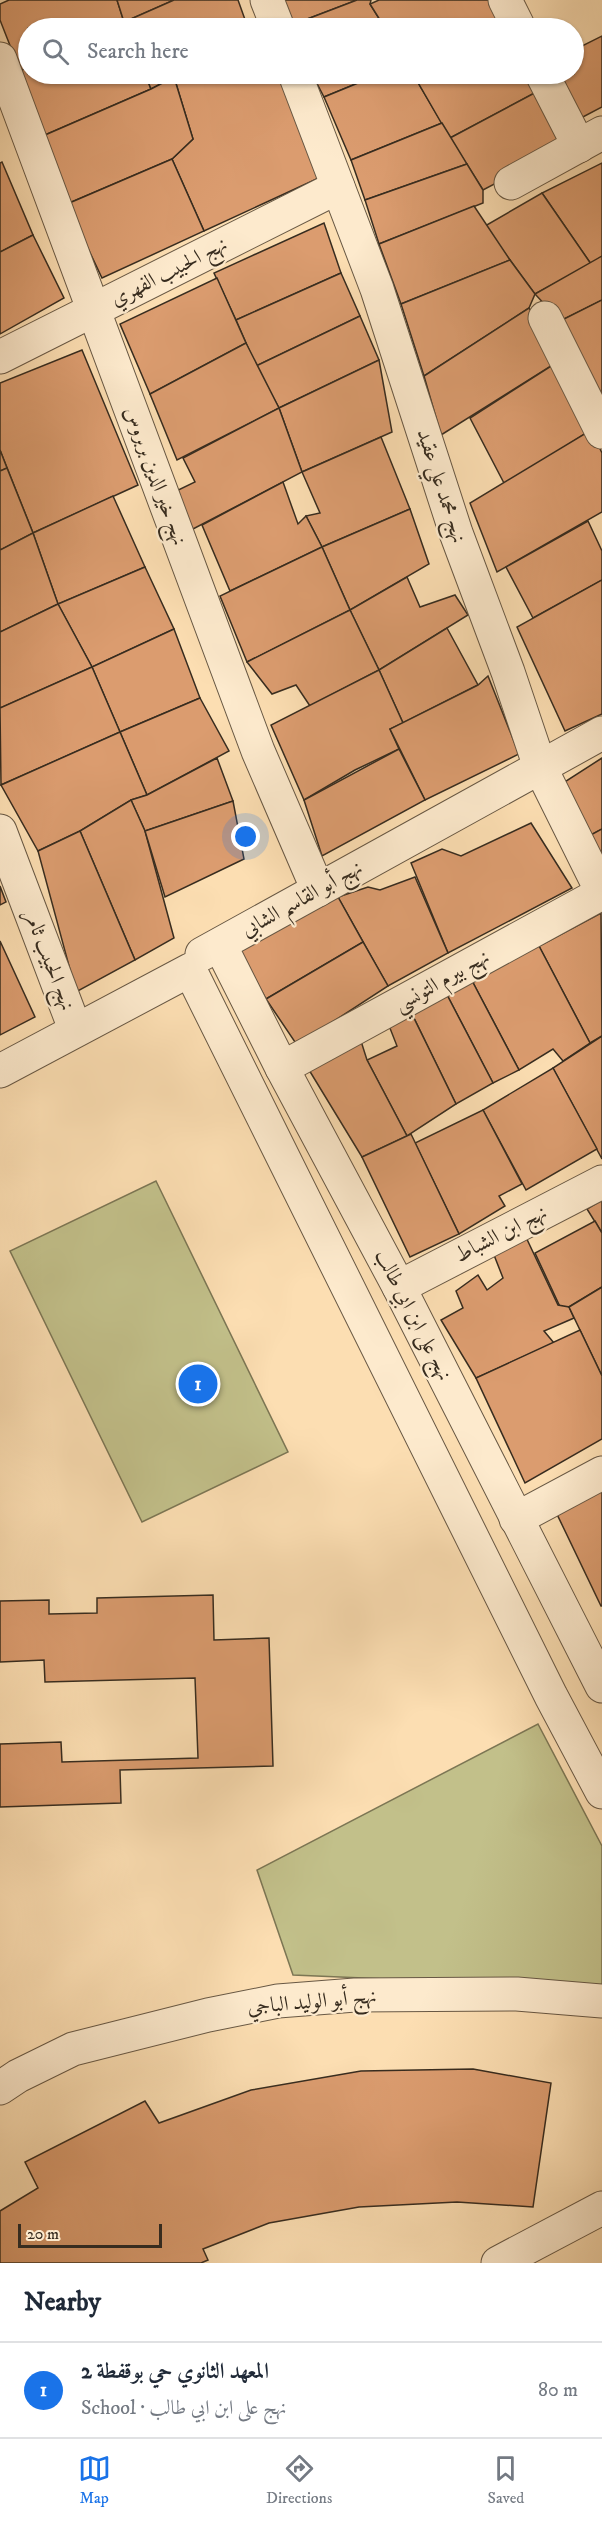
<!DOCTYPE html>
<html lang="en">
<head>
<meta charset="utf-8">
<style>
  :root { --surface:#fff; --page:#f6f6f7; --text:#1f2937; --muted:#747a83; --line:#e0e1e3; --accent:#1a73e8 }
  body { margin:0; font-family:"IM FELL DW Pica",Amiri,serif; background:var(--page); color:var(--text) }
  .scale { position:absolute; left:18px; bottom:15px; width:144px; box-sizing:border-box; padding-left:6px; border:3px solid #372c1f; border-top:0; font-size:16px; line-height:21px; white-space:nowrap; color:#372c1f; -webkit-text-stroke:4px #fdeacd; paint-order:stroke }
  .you { position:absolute; left:246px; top:837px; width:21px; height:21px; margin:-15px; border:4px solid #fff; border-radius:50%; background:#1a73e8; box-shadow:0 0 0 9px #1a73e833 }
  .badge { display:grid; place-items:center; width:39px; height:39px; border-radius:50%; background:var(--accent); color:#fff; font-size:20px; font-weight:700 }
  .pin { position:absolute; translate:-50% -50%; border:3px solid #fff; box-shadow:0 2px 6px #0006 }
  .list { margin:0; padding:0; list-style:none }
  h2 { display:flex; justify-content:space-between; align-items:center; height:78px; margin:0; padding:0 24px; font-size:26px }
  h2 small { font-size:20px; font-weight:400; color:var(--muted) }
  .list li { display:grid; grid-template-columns:39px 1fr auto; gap:18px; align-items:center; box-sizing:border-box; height:96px; padding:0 24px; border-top:2px solid var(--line) }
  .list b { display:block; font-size:22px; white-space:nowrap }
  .list p { margin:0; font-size:20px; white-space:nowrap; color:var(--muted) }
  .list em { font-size:20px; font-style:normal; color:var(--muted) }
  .icon { flex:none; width:33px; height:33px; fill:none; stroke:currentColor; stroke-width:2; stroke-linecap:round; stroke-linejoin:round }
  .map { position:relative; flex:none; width:602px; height:2263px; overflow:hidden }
  .search { position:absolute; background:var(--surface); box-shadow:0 2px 4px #0004; left:18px; right:18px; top:18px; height:66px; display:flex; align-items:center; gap:15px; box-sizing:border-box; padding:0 21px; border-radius:33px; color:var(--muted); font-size:22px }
  .sheet { height:174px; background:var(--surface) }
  nav { display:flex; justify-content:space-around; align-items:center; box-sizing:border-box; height:84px; border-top:2px solid var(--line); background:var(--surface); font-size:16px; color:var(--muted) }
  nav a { display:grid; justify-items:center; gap:3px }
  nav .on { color:var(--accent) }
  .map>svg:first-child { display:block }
  .green { fill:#c2c08a; stroke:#7c7654; stroke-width:1.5 }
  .building { fill:#db9c6f; stroke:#372c1f; stroke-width:1.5 }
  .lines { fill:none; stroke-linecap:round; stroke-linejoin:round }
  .minor-casing { stroke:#685844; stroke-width:35 }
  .minor { stroke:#fdeacd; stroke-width:33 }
  .labels { text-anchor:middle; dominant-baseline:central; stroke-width:4.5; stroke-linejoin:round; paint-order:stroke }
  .street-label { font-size:21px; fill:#372c1f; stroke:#fdeacd }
</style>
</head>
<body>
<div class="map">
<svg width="602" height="2263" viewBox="0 0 602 2263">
  <rect width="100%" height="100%" fill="#fcdeb2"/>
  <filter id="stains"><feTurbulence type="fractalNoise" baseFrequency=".00333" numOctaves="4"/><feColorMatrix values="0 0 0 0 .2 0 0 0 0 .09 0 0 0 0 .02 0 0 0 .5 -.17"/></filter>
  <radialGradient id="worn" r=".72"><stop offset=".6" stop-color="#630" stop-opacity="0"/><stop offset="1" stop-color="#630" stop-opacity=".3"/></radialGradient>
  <g class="green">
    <polygon points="156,1181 288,1452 142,1522 10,1251"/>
    <polygon points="538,1724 602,1846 602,1988 293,1975 257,1870"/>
  </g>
  <g class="building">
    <polygon points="9,0 117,0 124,22 110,28 28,28 28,67 20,71 0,20 0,4"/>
    <polygon points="117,0 174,0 124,22"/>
    <polygon points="174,0 238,0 248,28 127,28 124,22"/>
    <polygon points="283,0 357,0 289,26"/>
    <polygon points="357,0 371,0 370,4 385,28 290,28 289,26"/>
    <polygon points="379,0 494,0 508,28 385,28 370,4"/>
    <polygon points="124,22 127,28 110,28"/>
    <polygon points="602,36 602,107 581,118 556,74 574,74 574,50"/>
    <polygon points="28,67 28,74 145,74 151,89 45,135 20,71"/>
    <polygon points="145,74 180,74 151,89"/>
    <polygon points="180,74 284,74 321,177 204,231 172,159 193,139 174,77"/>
    <polygon points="312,74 380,74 324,97"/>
    <polygon points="380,74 413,74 442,123 351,160 324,97"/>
    <polygon points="427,74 533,74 542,89 450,138 416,79"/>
    <polygon points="174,77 193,139 172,159 67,204 45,135 151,89"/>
    <polygon points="542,89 570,144 483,190 450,138"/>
    <polygon points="442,123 467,164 365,200 351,160"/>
    <polygon points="172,159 204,231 102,278 67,204"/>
    <polygon points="2,162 33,235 0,252 0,163"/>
    <polygon points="602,163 602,256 591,264 542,193"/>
    <polygon points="467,164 483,190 483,203 379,244 365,200"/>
    <polygon points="542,193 591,264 535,294 485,226"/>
    <polygon points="474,206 510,260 401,304 379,244"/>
    <polygon points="324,223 341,273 236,320 214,273"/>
    <polygon points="33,235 64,298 0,334 0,252"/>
    <polygon points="602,256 602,300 560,321 535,294"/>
    <polygon points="510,260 535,294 529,308 424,376 401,304"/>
    <polygon points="341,273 360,316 256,366 236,320"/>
    <polygon points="217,278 246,343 150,394 120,324"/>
    <polygon points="602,300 602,408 560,321"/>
    <polygon points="529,308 559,361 441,435 424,376"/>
    <polygon points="360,316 379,360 279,408 256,366"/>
    <polygon points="246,343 279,408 177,460 150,394"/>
    <polygon points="82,350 138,485 33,533 0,450 0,383"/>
    <polygon points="379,360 392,432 302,472 279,408"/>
    <polygon points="559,361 591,430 505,485 470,418"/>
    <polygon points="279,408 302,472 193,529 170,494 195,482 183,458"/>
    <polygon points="591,430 602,453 602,512 497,572 470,503"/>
    <polygon points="381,437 410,509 322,547 306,516 320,513 302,472"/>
    <polygon points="0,450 7,468 0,471"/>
    <polygon points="7,468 33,533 0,550 0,471"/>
    <polygon points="283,482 298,524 306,516 322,547 230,591 202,525"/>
    <polygon points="113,496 145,567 58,604 33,533"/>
    <polygon points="410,509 429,564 350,610 322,547"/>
    <polygon points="588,521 602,551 602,580 533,618 506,567"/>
    <polygon points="33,533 58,604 0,632 0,550"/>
    <polygon points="322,547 350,610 247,662 220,596"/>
    <polygon points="145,567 174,629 92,667 58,604"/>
    <polygon points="407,577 420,607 455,595 468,615 379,670 350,610"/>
    <polygon points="602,580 602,714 565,731 517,627"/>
    <polygon points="58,604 92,667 0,708 0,632"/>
    <polygon points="350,610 379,670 310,706 296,685 272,694 247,662"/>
    <polygon points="447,628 478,685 403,723 379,670"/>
    <polygon points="174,629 200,698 120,732 92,667"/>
    <polygon points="92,667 120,732 1,785 0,708"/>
    <polygon points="379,670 403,723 390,729 399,749 355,770 304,800 271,725"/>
    <polygon points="488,676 519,754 425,800 390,729 478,685"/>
    <polygon points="200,698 229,751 147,795 120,732"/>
    <polygon points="120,732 147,795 131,800 80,831 38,851 1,785"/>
    <polygon points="399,749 425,800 322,856 304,800"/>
    <polygon points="217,758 233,801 145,831 131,800 147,795"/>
    <polygon points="602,758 602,829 587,837 563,783"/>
    <polygon points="131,800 145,831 174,938 135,960 80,831"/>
    <polygon points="233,801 244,859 165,897 145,831"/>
    <polygon points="531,823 572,888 448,953 411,863 442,849 461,856"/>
    <polygon points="602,829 602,870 587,837"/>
    <polygon points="80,831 135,960 76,992 38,851"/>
    <polygon points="415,877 448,953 388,986 338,897 368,887 380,890"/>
    <polygon points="0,886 6,902 0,905"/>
    <polygon points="338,897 363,942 266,999 240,951"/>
    <polygon points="601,913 602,1036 590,1043 539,946"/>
    <polygon points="0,941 35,1017 0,1035"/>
    <polygon points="363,942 388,986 297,1045 266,999"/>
    <polygon points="539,946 590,1043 563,1061 553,1049 519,1070 469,975"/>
    <polygon points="469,975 519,1070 493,1083 445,991"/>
    <polygon points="445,991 493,1083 456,1104 409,1008"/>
    <polygon points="409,1008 456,1104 407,1136 367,1060 397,1046 386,1018"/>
    <polygon points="602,1036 602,1159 553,1068"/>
    <polygon points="360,1038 367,1060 407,1136 362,1157 306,1065"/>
    <polygon points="553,1068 597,1149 526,1190 483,1110"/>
    <polygon points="483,1110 522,1184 499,1196 505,1206 459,1234 415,1143"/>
    <polygon points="411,1134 459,1234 410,1257 362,1157"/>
    <polygon points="602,1200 602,1233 587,1209"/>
    <polygon points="595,1221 602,1233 602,1287 562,1311 535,1253"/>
    <polygon points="524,1233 558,1305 569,1307 574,1318 544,1331 554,1343 476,1378 441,1320 463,1308 456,1291 478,1275 487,1290 503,1278 494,1255"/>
    <polygon points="602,1287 602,1376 569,1307"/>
    <polygon points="580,1330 602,1376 602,1439 525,1483 476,1378"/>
    <polygon points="602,1486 602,1606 601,1606 554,1508"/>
    <polygon points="213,1595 214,1640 269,1638 273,1766 120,1770 121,1803 0,1807 0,1744 61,1742 62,1762 198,1758 195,1678 45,1682 44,1660 0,1662 0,1601 49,1600 49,1614 97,1613 97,1598"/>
    <polygon points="473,2069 551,2083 533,2207 457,2202 359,2207 269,2223 203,2249 208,2260 201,2263 0,2263 0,2211 38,2188 25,2162 145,2101 159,2123 251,2090 361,2071"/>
  </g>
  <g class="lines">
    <g class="minor-casing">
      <g id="minor">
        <polyline points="267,0 278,28"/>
        <polyline points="505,0 519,28"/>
        <polyline points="0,59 258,751 318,890"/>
        <polyline points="295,74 377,289 456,533 508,672 540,767 602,892"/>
        <polyline points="542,74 579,146"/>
        <polyline points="511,183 602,133"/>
        <polyline points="545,318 602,432"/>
        <polyline points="0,357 338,187"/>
        <polyline points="0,831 72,1021"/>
        <polyline points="220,945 282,1068 399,1287 602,1686"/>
        <polyline points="202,954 602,733"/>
        <polyline points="282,1068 602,893"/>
        <polyline points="0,1071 190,970 551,1696 602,1792"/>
        <polyline points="399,1287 602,1182"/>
        <polyline points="516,1519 602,1473"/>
        <polyline points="0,2088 18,2076 73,2049 208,2015 278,2001 355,1995 517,1994 602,2001"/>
        <polyline points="498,2263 602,2208"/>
      </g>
    </g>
    <use href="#minor" class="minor"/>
  </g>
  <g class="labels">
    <g class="street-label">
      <text transform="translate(169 272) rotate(-27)">نهج الحبيب الفهري</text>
      <text transform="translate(155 476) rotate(70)">نهج خير الدين بربروس</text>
      <text transform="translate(441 486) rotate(72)">نهج محمد علي عقيد</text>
      <text transform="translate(302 899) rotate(-29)">نهج أبو القاسم الشابي</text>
      <text transform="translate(49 960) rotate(69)">نهج الحبيب ثامر</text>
      <text transform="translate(442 981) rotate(-29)">نهج بيرم التونسي</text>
      <text transform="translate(501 1234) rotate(-27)">نهج ابن الشباط</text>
      <text transform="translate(413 1315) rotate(63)">نهج على ابن ابي طالب</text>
      <text transform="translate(312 2002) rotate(-5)">نهج أبو الوليد الباجي</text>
    </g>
  </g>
  <rect width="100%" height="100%" filter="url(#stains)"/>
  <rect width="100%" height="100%" fill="url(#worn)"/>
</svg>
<div class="scale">20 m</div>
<div class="you"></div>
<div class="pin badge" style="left:198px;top:1384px">1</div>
<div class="search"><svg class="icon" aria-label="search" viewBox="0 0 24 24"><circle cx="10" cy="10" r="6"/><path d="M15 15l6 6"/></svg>Search here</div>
</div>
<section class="sheet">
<h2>Nearby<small></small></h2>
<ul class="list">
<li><span class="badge">1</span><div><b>المعهد الثانوي حي بوقفطة 2</b><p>School · نهج على ابن ابي طالب</p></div><em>80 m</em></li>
</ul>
</section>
<nav>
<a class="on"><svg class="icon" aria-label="map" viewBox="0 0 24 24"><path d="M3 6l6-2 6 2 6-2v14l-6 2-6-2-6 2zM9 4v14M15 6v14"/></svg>Map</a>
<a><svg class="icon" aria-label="directions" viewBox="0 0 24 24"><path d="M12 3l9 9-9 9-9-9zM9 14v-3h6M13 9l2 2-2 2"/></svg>Directions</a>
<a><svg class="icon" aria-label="saved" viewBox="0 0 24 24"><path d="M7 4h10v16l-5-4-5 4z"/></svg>Saved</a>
</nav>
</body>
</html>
